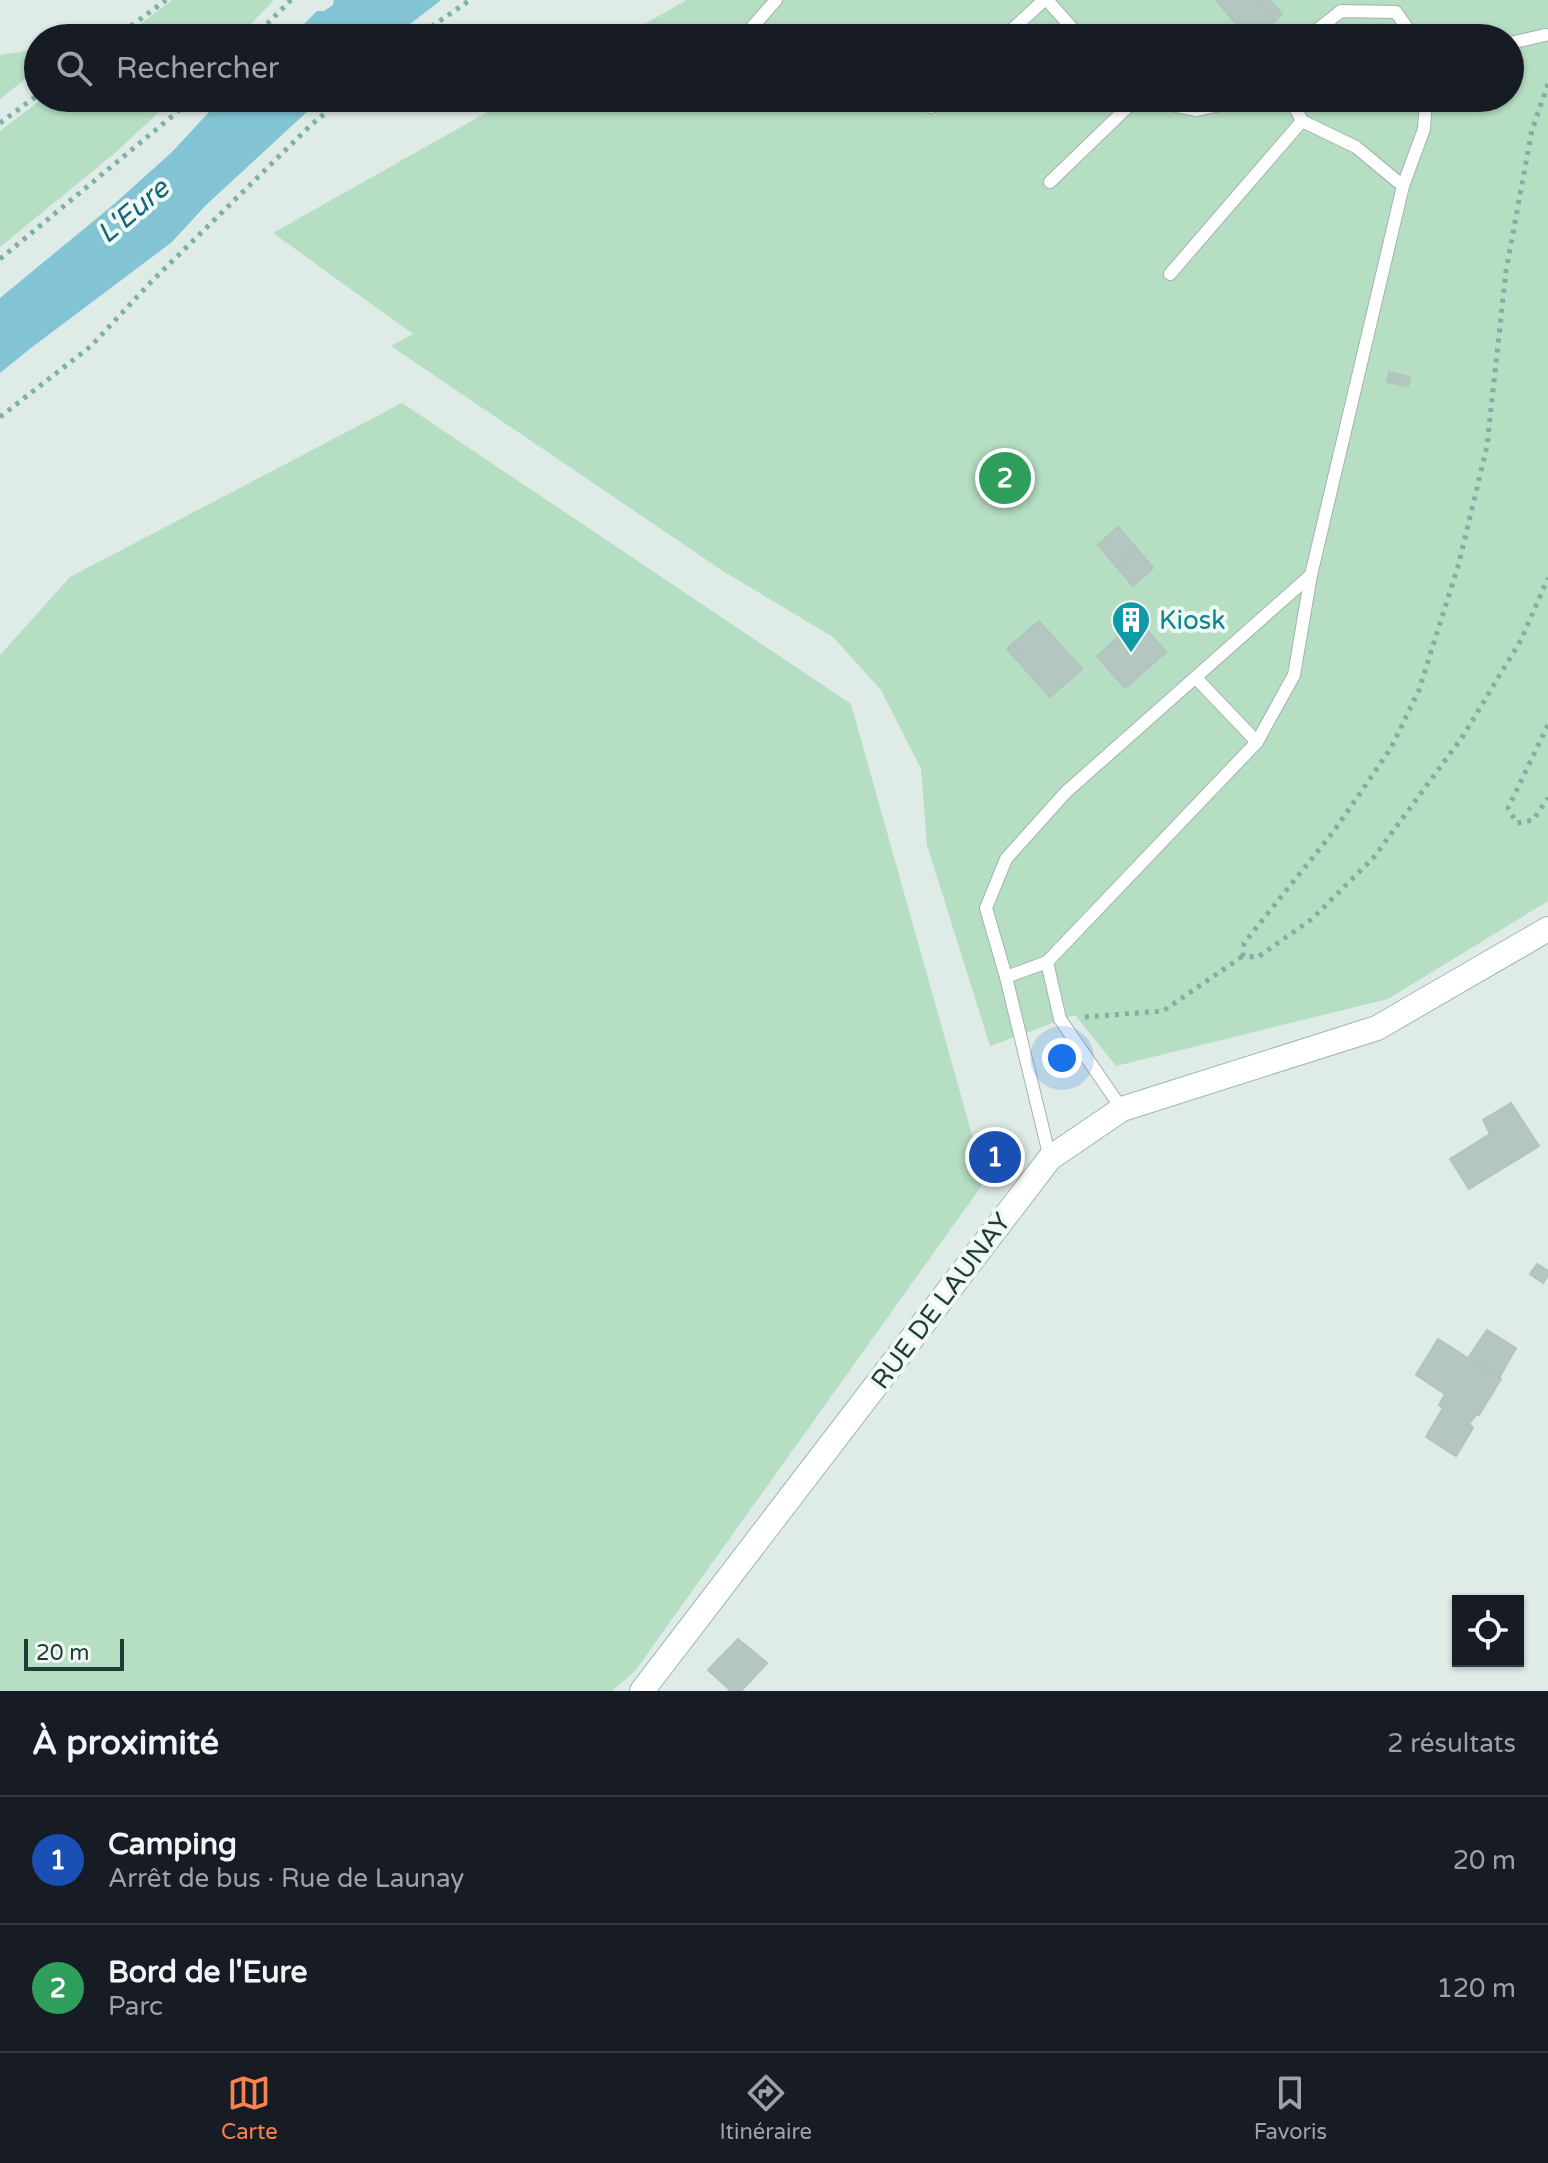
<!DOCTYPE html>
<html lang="fr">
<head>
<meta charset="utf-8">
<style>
  :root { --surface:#171b24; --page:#20242c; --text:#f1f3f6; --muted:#9ea1a6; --line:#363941; --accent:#fa824f }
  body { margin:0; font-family:"Varela Round",sans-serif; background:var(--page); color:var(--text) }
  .controls { position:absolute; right:24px; bottom:24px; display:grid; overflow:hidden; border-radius:0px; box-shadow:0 2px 6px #0004 }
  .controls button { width:72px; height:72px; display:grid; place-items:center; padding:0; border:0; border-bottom:2px solid var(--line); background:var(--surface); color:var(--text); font:40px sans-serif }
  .scale { position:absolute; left:24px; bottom:20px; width:100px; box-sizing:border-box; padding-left:8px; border:4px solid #1f3c36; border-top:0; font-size:22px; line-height:28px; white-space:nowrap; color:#1f3c36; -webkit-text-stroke:6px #f0f8f4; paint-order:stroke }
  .you { position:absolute; left:1062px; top:1058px; width:28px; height:28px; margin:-20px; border:6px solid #fff; border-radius:50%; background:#1a73e8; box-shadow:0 0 0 12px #1a73e833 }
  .badge { display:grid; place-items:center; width:52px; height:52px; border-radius:50%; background:var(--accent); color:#fff; font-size:26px; font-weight:700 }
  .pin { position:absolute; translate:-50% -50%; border:4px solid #fff; box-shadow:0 2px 8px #0006 }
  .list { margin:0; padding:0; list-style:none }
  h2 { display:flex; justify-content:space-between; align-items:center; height:104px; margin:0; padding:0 32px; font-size:34px }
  h2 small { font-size:26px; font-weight:400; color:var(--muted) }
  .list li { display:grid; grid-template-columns:52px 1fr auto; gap:24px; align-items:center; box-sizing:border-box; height:128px; padding:0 32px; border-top:2px solid var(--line) }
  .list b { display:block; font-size:30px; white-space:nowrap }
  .list p { margin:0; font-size:26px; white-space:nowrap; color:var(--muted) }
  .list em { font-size:26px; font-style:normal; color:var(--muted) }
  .icon { flex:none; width:44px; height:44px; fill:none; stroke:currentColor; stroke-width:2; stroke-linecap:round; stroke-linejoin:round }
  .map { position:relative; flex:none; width:1548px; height:1691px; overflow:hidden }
  .search { position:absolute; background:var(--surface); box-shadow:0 2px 6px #0004; left:24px; right:24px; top:24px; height:88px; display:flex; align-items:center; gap:20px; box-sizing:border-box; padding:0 28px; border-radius:44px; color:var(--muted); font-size:30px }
  .sheet { height:360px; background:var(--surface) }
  nav { display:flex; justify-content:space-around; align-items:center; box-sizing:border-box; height:112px; border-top:2px solid var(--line); background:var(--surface); font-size:22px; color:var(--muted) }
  nav a { display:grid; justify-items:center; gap:4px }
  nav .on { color:var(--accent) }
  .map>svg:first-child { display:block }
  .green { fill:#b6dec3 }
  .water { fill:#83c4d4 }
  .building { fill:#b4c6c0; stroke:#b1c5be; stroke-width:2 }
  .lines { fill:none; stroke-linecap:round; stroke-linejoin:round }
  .lane-casing { stroke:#a2b3ae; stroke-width:14 }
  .secondary-casing { stroke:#9db8b0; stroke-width:26 }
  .path { stroke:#7eb1a4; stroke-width:5; stroke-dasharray:4 6; stroke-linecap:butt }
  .lane { stroke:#fff; stroke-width:12 }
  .secondary { stroke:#fff; stroke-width:24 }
  .labels { text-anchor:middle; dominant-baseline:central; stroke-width:8; stroke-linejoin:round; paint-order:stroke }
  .culture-label { font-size:26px; fill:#0d838f; stroke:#f0f8f4; text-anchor:start }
  .street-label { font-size:26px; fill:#1f3c36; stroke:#f0f8f4 }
  .water-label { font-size:28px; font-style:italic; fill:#16657c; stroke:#f0f8f4 }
</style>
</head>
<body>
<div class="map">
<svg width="1548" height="1691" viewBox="0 0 1548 1691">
  <rect width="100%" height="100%" fill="#dfebe7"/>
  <g class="green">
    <polygon points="172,0 274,0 237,38 122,38"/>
    <polygon points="687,0 1548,0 1548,901 1388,999 1116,1066 1075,1015 990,1046 927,845 921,769 881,690 833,637 723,571 391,346 413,334 273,233 512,98 1510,98 1510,38 619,38"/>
    <polygon points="38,49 38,69 0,99 0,55"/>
    <polygon points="43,98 174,98 116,152 0,247 0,131"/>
    <polygon points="402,403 851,704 985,1181 635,1671 612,1691 0,1691 0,655 70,577"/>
  </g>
  <g class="water">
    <polygon points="334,0 441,0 392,38 290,38 317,11 324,11 333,5"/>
    <polygon points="222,98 322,98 206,205 172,242 31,348 0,373 0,298 113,205 172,152"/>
  </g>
  <g class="building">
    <polygon points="1216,0 1257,0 1275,21 1254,38 1248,38"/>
    <polygon points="1257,0 1270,0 1282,14 1275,21"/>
    <polygon points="1389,372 1410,377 1408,386 1387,382"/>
    <polygon points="1118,527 1137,549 1117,567 1098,545"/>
    <polygon points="1137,549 1153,568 1133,586 1117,567"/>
    <polygon points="1138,620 1166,652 1125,688 1097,656"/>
    <polygon points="1039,621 1082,669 1050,697 1018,661 1024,655 1013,643"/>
    <polygon points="1013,643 1024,655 1018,661 1007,649"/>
    <polygon points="1511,1103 1539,1146 1469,1189 1450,1159 1490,1134 1483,1120"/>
    <polygon points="1537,1264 1548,1271 1548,1275 1543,1283 1530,1274"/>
    <polygon points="1487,1330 1516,1348 1499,1378 1468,1358"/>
    <polygon points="1438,1339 1501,1379 1479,1415 1477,1414 1469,1424 1473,1428 1456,1456 1426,1437 1443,1408 1439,1405 1445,1394 1416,1375"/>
    <polygon points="738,1639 767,1663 741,1691 731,1691 708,1670"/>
  </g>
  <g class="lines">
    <g class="lane-casing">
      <g id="lane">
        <polyline points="1047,0 1081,38"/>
        <polyline points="748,32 776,0"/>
        <polyline points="1003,38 1044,0"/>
        <polyline points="1307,38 1341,11 1396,12 1414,38"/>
        <polyline points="1510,43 1545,35"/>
        <polyline points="1136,98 1197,110 1253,98"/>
        <polyline points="1290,98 1302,121 1356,147 1403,186"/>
        <polyline points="931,107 940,98"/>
        <polyline points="1050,182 1136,99"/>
        <polyline points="1170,274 1302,121"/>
        <polyline points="1196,678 1257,742"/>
        <polyline points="1006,977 1047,962"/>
        <polyline points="1122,1109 1060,1019 1047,962 1257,742 1294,675 1311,575 1403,186 1424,129 1426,98"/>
        <polyline points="1050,1158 1006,977 986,908 1006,859 1066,792 1311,575"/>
      </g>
    </g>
    <g class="secondary-casing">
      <polyline id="secondary" points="642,1691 1050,1158 1122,1109 1377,1028 1548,929"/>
    </g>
    <g class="path">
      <polyline points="115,38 166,0"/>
      <polyline points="253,38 291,0"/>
      <polyline points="415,38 470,0"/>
      <polyline points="1548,84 1532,130 1506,271 1487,446 1459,563 1419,690 1391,748 1334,831 1244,943 1243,956 1258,957 1312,919 1374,857 1463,736 1521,640 1548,578"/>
      <polyline points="0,123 38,95"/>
      <polyline points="0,259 176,113 191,98"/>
      <polyline points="0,417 91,346 151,282 311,125 343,98"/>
      <polyline points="1548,725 1508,808 1517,823 1533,820 1548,798"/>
      <polyline points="1085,1017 1163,1011 1243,956"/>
    </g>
    <use href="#lane" class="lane"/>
    <use href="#secondary" class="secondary"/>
  </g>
  <defs>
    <g id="building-pin" transform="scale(2)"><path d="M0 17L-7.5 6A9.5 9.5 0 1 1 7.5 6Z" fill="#0f9aa8" stroke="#f0f8f4"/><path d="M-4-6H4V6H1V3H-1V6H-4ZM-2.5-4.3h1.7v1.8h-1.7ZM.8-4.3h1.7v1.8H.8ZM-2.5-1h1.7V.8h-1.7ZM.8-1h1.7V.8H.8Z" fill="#fff"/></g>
  </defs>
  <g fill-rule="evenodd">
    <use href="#building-pin" x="1131" y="620"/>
  </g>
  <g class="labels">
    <g class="culture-label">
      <text x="1159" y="620">Kiosk</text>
    </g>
    <g class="street-label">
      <text transform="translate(941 1301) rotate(-53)">RUE DE LAUNAY</text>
    </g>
    <g class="water-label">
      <text transform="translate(133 211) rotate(-40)">L'Eure</text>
    </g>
  </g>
</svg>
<div class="controls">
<button><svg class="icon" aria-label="locate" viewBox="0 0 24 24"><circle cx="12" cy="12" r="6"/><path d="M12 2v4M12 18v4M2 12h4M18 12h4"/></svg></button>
</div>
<div class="scale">20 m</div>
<div class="you"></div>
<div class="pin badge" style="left:995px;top:1157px;background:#1a4fb4">1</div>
<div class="pin badge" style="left:1005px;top:478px;background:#2e9e5b">2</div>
<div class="search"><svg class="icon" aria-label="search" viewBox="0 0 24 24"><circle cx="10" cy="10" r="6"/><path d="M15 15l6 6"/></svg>Rechercher</div>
</div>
<section class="sheet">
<h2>À proximité<small>2 résultats</small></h2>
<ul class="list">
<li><span class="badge" style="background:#1a4fb4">1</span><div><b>Camping</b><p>Arrêt de bus · Rue de Launay</p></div><em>20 m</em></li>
<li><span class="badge" style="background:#2e9e5b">2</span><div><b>Bord de l'Eure</b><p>Parc</p></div><em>120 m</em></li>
</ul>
</section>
<nav>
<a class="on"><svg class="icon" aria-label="map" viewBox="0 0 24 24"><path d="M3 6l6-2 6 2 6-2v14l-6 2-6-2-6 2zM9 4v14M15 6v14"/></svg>Carte</a>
<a><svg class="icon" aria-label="directions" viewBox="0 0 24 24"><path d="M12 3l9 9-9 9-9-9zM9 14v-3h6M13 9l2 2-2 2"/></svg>Itinéraire</a>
<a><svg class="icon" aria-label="saved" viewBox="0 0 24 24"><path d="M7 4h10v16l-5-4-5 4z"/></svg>Favoris</a>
</nav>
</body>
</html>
